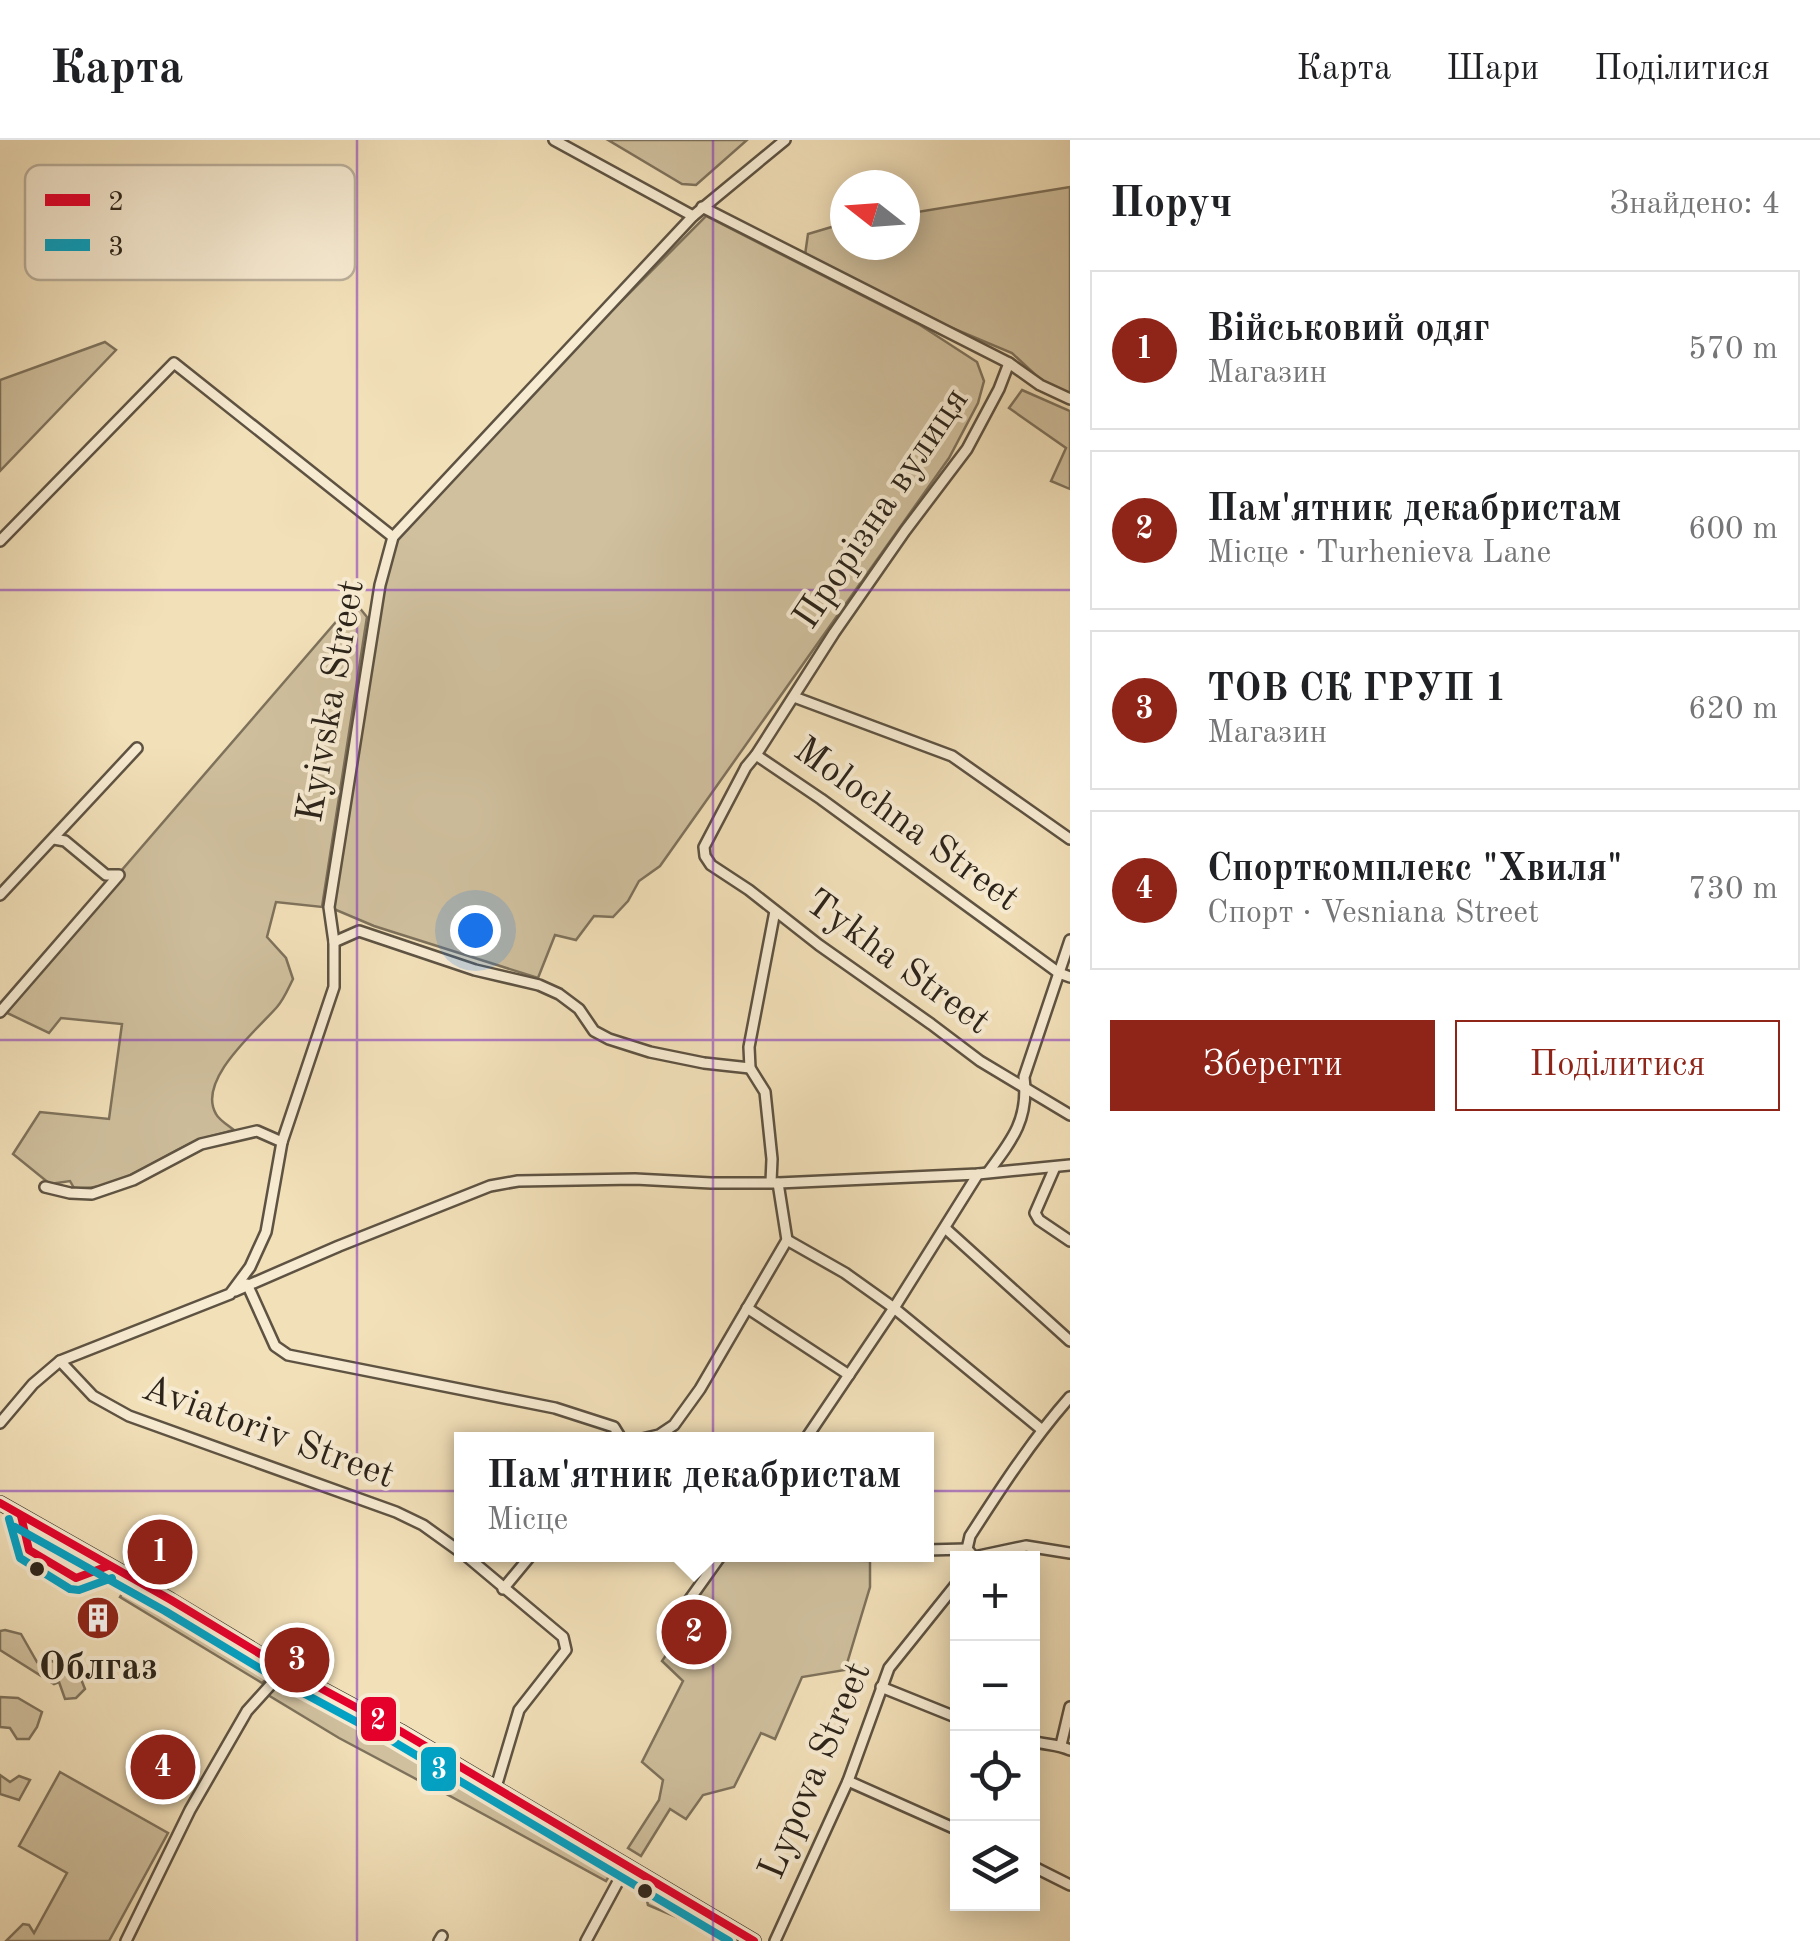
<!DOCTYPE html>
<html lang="uk">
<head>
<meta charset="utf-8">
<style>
  :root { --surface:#fff; --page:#f2f2f2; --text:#202124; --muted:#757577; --line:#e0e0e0; --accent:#8f2418 }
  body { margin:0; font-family:"Old Standard TT",serif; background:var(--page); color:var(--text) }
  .controls { position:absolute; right:30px; bottom:30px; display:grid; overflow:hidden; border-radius:0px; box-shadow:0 5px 25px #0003 }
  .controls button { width:90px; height:90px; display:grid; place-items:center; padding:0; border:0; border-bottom:2px solid var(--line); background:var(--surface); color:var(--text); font:50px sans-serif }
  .compass { position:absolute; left:830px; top:30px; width:90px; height:90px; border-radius:50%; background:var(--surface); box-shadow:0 5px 25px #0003; rotate:287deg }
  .you { position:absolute; left:475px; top:790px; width:35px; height:35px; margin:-25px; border:8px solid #fff; border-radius:50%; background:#1a73e8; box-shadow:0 0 0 15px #1a73e833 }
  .badge { display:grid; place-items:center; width:65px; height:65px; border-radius:50%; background:var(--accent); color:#fff; font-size:32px; font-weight:700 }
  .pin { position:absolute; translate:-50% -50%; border:5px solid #fff; box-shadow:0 2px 10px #0006 }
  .popup { position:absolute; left:454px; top:1292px; width:480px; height:130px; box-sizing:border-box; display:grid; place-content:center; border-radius:0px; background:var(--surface); filter:drop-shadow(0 2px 8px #0005); font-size:32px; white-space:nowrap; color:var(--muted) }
  .popup b { font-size:38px; color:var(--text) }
  .popup::after { content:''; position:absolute; left:50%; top:100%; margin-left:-20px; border:20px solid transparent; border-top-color:var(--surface) }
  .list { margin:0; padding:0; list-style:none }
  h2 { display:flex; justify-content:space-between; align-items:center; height:130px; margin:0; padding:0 40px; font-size:42px }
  h2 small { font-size:32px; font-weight:400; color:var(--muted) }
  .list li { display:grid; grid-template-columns:65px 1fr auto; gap:30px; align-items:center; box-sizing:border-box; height:160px; margin:0 20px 20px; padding:0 20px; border:2px solid var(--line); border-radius:0px }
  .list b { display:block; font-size:38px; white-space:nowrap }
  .list p { margin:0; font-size:32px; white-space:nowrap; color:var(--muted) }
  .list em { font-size:32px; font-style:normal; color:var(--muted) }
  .actions { display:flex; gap:20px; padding:30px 40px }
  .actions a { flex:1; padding:22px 0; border:2px solid var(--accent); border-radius:0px; text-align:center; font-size:35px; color:var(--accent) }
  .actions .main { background:var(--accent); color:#fff }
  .icon { flex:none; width:55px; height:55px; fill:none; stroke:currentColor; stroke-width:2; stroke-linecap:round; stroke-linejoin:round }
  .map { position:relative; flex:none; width:1070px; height:1801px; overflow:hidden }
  header { display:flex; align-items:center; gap:60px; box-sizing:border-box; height:140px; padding:0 50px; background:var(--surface); border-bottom:2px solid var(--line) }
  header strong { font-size:48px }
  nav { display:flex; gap:55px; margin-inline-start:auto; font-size:35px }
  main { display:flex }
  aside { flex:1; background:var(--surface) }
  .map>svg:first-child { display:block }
  .green { fill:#d0c09e; stroke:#7e725c; stroke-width:2.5 }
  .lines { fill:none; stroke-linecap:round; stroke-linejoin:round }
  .minor-casing { stroke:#5e5342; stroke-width:14 }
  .major-casing { stroke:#2c241a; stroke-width:16 }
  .minor { stroke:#f7ebd2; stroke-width:9 }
  .major { stroke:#f2e0b9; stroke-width:11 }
  .bus-1-casing { stroke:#f7ebd2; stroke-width:15 }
  .bus-2-casing { stroke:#f7ebd2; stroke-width:15 }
  .bus-1 { stroke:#e4002b; stroke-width:8 }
  .bus-2 { stroke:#02a2c5; stroke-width:8 }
  .grid { fill:none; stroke:#7b2cbf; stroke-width:2.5; stroke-opacity:0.55 }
  .bus-dot { fill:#2c241a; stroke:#f7ebd2; stroke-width:4 }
  .labels { text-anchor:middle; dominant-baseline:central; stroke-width:8; stroke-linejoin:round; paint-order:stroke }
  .street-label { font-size:38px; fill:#2c241a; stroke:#f7ebd2 }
  .poi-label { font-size:38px; font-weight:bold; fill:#2c241a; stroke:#f7ebd2 }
  .key { fill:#f7ebd2; stroke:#baaf9b; stroke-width:2.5 }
  .key-label { font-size:28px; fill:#2c241a }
  .line-badge { stroke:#f7ebd2; stroke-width:4 }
  .badge-label { font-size:28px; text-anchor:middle; font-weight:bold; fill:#fff }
</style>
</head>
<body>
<header>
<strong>Карта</strong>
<nav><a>Карта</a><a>Шари</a><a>Поділитися</a></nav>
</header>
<main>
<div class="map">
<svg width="1070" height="1801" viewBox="0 0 1070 1801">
  <rect width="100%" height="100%" fill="#f2e0b9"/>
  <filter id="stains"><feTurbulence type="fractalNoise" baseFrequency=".002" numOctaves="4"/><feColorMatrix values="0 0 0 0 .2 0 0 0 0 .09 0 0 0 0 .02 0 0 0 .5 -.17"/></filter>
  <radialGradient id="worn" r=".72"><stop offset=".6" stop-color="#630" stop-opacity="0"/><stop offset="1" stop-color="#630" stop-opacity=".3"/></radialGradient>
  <g class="green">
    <polygon points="608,0 747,0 696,45 682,44"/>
    <polygon points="1070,47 1070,254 1041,240 1012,213 926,177 805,115 808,94 845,83 845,105 905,105 905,74"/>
    <polygon points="706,76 920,185 977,222 984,241 978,263 949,318 660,726 639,741 628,761 613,777 594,776 576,800 555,795 538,838 374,786 329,767 393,397 414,370"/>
    <polygon points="105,202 116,210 0,331 0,240"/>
    <polygon points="1022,250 1070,271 1070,349 1051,341 1066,308 1009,268"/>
    <path d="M354 461 367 477 322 767 276 762 267 797 286 818 293 839C288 849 284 859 277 867 258 889 196 940 216 974 219 980 229 986 234 990 224 993 212 995 202 999 160 1014 121 1052 74 1048L70 1041 50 1044 13 1014 40 972 109 979 122 884 61 878 49 893 1 870Z"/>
    <polygon points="796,1415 821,1420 870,1421 870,1447 845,1530 802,1537 775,1599 761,1593 734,1647 703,1655 686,1679 670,1669 641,1716 628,1708 659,1660 663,1640 642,1622 683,1541 662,1521 681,1493 675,1488 728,1415"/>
    <polygon points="126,1447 270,1529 269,1537 262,1543 120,1457"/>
    <polygon points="5,1490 21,1494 37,1522 47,1519 64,1526 69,1537 81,1539 85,1549 76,1558 65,1559 59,1542 54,1544 0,1510 0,1491"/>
    <polygon points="292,1540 370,1585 377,1599 397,1603 431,1621 418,1640 339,1598 268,1555 282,1541"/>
    <polygon points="0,1557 18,1558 42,1572 37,1587 29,1599 17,1599 10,1588 0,1587"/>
    <polygon points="438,1627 606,1723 611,1733 606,1741 428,1644"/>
    <polygon points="60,1632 168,1693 109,1801 6,1801 23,1784 29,1785 34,1793 67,1733 19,1706"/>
    <polygon points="0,1635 10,1642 19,1636 30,1640 19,1660 0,1654"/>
    <polygon points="651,1755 664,1764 682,1770 737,1801 719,1801 679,1778 648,1765 647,1761"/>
  </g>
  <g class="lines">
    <g class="minor-casing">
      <g id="minor">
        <polyline points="554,0 693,76"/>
        <polyline points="702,67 1009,223 1040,245 1070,259"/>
        <polyline points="1009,223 999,249 967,309 905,391 834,493 756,615 746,627 704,707 705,716 711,725 749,750 819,805 931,884 980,921 1070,975"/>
        <polyline points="0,401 174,223 393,397"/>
        <polyline points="794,557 952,616 1070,699"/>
        <polyline points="756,615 821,659 1059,833 1070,837"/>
        <polyline points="0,755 137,608"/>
        <polyline points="334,802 359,791 475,830 539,845 559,854 579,869 594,891 609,899 650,912 704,923 750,928"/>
        <polyline points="0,872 119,735 106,735 65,701 54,699"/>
        <polyline points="1055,1027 1035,1073 1039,1080 1070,1101"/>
        <path d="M989 1031C1013 999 1029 978 1024 937L1070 800"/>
        <polyline points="771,1042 772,1019 765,952 750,928 749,907 775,771"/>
        <polyline points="45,1047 70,1053 92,1054 133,1040 201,1004 257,991 282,1002"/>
        <polyline points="945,1088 1070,1201"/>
        <polyline points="787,1100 845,1133 894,1168 1041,1289"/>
        <polyline points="247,1144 275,1206 288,1215 555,1268 614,1287 622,1300"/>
        <polyline points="235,1151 339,1106 490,1046 518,1041 635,1039 711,1043 778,1043 978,1034 1070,1025"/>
        <polyline points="747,1168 849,1235"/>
        <polyline points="60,1221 93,1256 129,1276 396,1372 423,1385 462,1413"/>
        <polyline points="0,1283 33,1244 60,1221 230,1154 250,1127 266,1092 282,1002 334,847 334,802 329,767 380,445 393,397 693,76 785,0"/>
        <polyline points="638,1300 659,1295 674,1285 700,1249 787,1100 778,1043"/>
        <polyline points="805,1300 894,1168 978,1034"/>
        <path d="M967 1409 970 1396C1001 1348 1032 1300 1070 1257"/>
        <polyline points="926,1410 967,1409 974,1417 1026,1406 1070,1413"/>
        <polyline points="464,1414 563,1497 566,1510 519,1570 496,1647"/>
        <polyline points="503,1449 532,1414"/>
        <polyline points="675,1480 722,1414"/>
        <polyline points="881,1547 958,1578"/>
        <path d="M1032 1601C1045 1605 1058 1604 1070 1610"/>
        <polyline points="1061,1605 1070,1567"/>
        <polyline points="848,1641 958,1690"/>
        <polyline points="1032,1726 1070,1745"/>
        <polyline points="126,1801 190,1670 247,1571 285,1529"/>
        <polyline points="439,1801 442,1796"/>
        <polyline points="586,1801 627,1725"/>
        <polyline points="775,1801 848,1641 889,1528 958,1442"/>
      </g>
    </g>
    <g class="major-casing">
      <polyline id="major" points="0,1363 171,1460 285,1529 400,1591 754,1801"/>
    </g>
    <use href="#minor" class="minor"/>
    <use href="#major" class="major"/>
    <g class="bus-1-casing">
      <g id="bus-1">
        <polyline points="0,1363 171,1460 285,1529 400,1591 754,1801"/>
        <polyline points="21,1376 29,1410 76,1438 108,1426"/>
      </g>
    </g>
    <g class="bus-2-casing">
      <g id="bus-2">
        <polyline points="9,1379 20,1418 70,1449 79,1450 112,1438"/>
        <polyline points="15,1387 165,1471 279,1540 394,1602 729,1801"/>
      </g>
    </g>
    <use href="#bus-1" class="bus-1"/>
    <use href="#bus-2" class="bus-2"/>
  </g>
  <path class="grid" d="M357 0V1801M713 0V1801M0 450H1070M0 900H1070M0 1351H1070"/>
  <defs>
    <g id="building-disc" transform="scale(2.25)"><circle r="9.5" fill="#8f2418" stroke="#f7ebd2"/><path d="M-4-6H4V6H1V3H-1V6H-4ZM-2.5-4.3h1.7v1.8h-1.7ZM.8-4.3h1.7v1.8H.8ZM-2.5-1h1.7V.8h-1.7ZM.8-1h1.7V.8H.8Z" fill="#fff"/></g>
  </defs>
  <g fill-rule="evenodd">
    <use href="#building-disc" x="98" y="1478"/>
  </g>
  <g class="bus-dot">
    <circle cx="37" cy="1429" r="9"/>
    <circle cx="645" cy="1751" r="9"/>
  </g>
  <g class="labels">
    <g class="street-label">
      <text transform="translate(882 369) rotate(-56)">Прорізна вулиця</text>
      <text transform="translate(332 561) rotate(-80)">Kyivska Street</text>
      <text transform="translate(906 685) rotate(36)">Molochna Street</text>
      <text transform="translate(897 823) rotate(36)">Tykha Street</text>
      <text transform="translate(268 1293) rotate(20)">Aviatoriv Street</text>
      <text transform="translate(816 1631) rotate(-67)">Lypova Street</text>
    </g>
    <g class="poi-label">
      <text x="98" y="1529">Облгаз</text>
    </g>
  </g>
  <rect x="25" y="25" width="330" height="115" rx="15" class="key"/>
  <rect x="45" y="54" width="45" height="12" fill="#e4002b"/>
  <rect x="45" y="99" width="45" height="12" fill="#02a2c5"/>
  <g class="key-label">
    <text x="108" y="70">2</text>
    <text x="108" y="115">3</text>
  </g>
  <g class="line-badge">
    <rect x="359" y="1555" width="39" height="48" rx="10" fill="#e4002b"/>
    <rect x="419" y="1605" width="39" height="48" rx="10" fill="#02a2c5"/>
  </g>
  <g class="badge-label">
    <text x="378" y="1589">2</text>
    <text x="439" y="1638">3</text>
  </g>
  <rect width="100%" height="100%" filter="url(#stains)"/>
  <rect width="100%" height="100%" fill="url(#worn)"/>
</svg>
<div class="controls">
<button>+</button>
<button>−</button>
<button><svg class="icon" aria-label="locate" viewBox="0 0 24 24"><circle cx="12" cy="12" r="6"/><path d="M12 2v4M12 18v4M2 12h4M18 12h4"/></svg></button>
<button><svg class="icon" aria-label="layers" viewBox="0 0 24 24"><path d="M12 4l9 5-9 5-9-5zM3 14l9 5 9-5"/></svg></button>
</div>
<svg class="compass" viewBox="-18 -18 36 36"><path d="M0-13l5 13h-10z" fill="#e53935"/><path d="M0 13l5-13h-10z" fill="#757577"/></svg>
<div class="you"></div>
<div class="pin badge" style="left:160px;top:1412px">1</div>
<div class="pin badge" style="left:694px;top:1492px">2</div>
<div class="popup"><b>Пам'ятник декабристам</b>Місце</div>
<div class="pin badge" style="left:297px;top:1520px">3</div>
<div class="pin badge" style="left:163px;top:1627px">4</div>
</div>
<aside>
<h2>Поруч<small>Знайдено: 4</small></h2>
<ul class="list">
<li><span class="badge">1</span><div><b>Військовий одяг</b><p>Магазин</p></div><em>570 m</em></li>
<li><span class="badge">2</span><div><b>Пам'ятник декабристам</b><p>Місце · Turhenieva Lane</p></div><em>600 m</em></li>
<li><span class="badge">3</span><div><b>ТОВ СК ГРУП 1</b><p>Магазин</p></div><em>620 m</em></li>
<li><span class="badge">4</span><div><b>Спорткомплекс &quot;Хвиля&quot;</b><p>Спорт · Vesniana Street</p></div><em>730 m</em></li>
</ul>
<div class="actions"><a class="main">Зберегти</a><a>Поділитися</a></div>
</aside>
</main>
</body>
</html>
